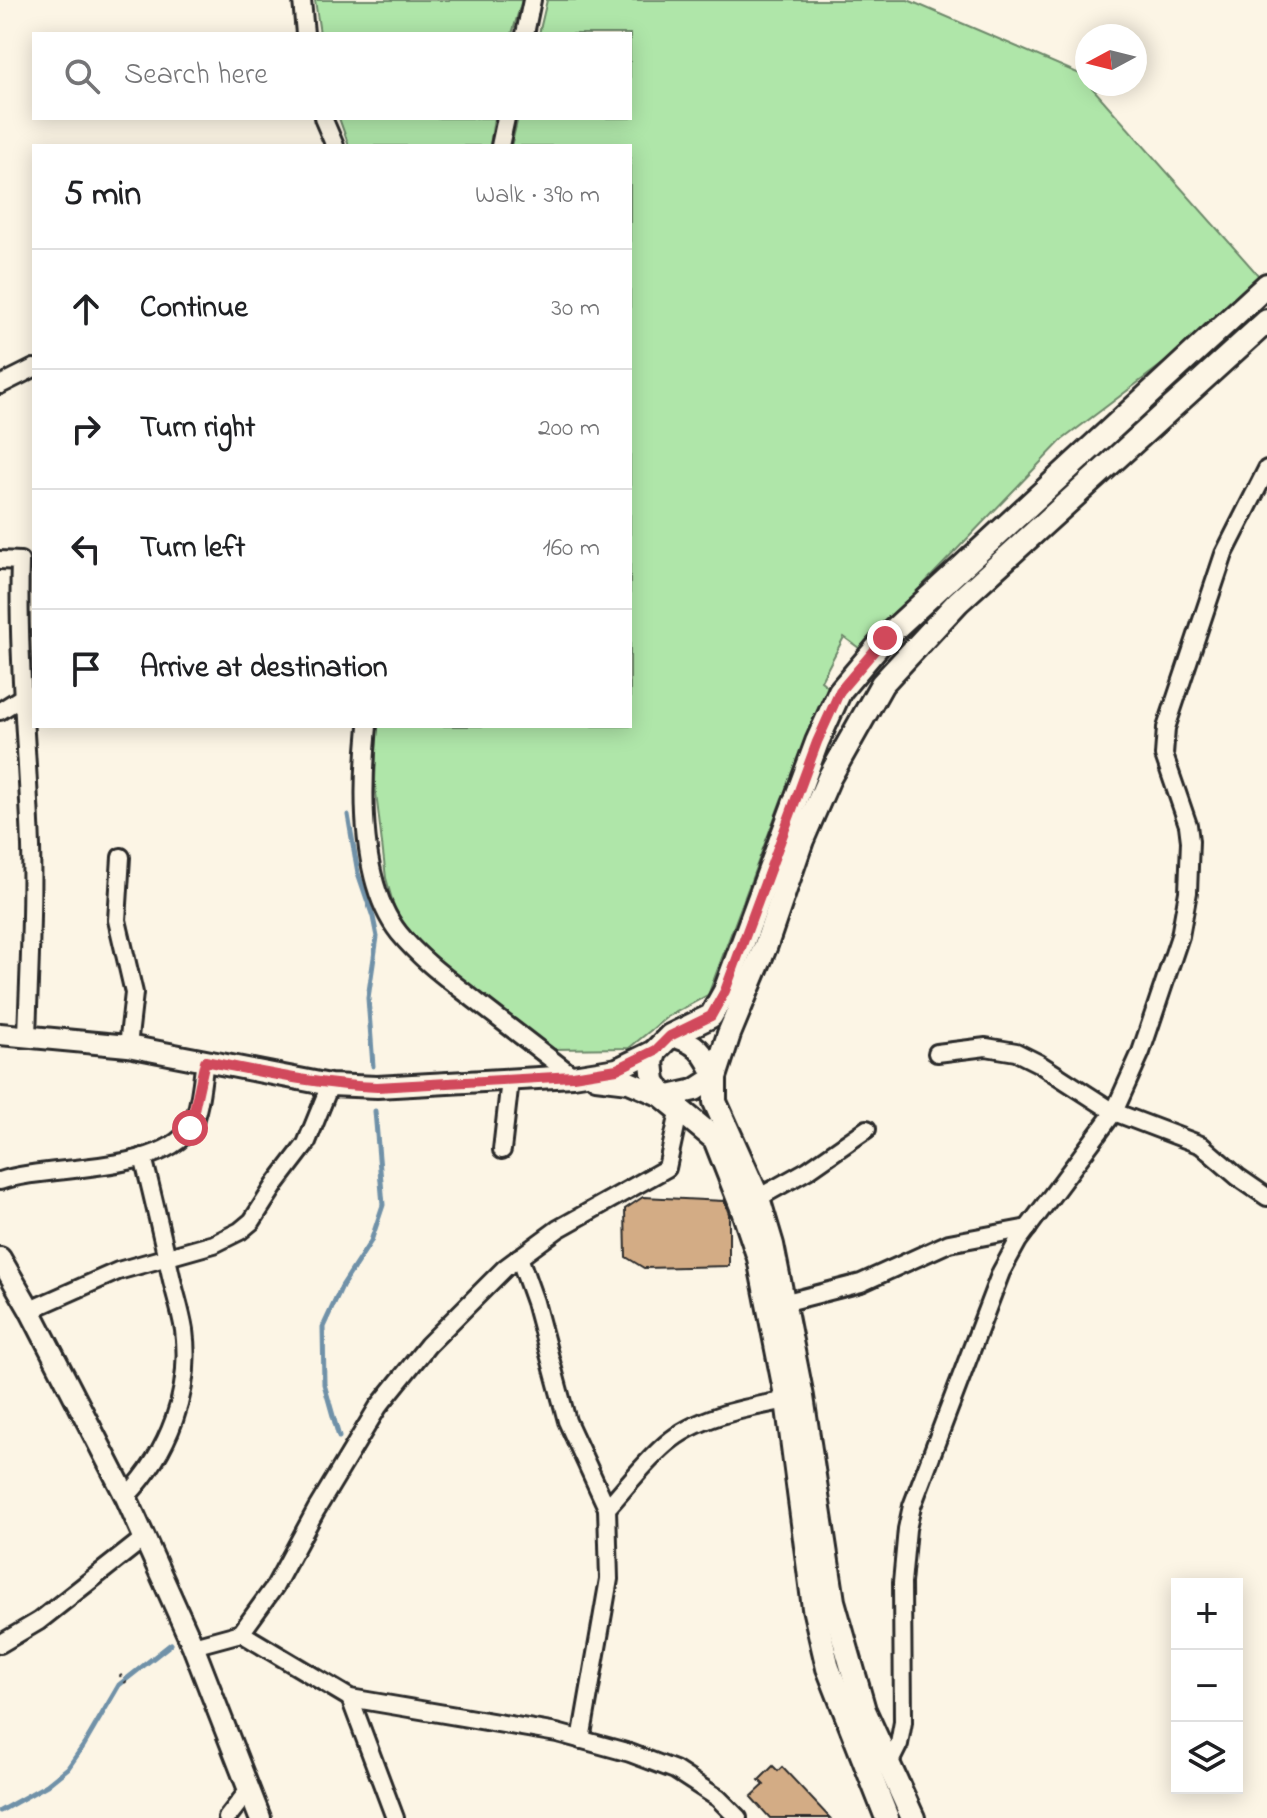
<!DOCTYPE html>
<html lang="en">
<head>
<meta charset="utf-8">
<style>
  :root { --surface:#fff; --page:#f6f6f6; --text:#202124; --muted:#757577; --line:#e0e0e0 }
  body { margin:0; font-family:"Indie Flower",sans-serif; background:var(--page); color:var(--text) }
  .controls { position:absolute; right:24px; bottom:24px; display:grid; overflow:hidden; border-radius:0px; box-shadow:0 4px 20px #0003 }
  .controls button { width:72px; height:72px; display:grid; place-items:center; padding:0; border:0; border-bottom:2px solid var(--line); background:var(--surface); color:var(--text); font:40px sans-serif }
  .compass { position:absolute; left:1075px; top:24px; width:72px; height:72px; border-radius:50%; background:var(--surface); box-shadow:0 4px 20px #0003; rotate:263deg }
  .stop { position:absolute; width:24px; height:24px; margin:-18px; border:6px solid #d1495b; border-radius:50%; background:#fff }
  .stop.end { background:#d1495b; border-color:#fff; box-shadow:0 2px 8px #0008 }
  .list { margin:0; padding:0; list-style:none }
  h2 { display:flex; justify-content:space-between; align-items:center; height:104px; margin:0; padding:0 32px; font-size:34px }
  h2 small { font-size:26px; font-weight:400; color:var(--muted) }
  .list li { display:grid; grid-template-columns:52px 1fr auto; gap:24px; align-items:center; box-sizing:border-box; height:120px; padding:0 32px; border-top:2px solid var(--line) }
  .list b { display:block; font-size:30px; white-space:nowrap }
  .list em { font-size:26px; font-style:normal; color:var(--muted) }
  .icon { flex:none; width:44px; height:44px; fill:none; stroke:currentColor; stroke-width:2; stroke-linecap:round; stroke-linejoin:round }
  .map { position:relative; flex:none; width:1267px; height:1818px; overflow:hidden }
  .search { position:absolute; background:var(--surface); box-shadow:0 4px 20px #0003; left:32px; top:32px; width:600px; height:88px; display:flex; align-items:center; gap:20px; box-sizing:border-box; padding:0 28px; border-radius:0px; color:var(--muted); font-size:30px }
  .panel { position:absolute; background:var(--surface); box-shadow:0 4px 20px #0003; left:32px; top:144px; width:600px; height:584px; border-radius:0px }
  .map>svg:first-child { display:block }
  .green { fill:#afe6a9; stroke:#6d886a; stroke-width:2 }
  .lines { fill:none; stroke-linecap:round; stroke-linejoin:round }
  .stream { stroke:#6f91a8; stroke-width:5 }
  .building { fill:#d3ac85; stroke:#2b2b2b; stroke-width:2 }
  .minor-casing { stroke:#2b2b2b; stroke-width:22 }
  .tertiary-casing { stroke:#2b2b2b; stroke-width:26 }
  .secondary-casing { stroke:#2b2b2b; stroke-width:28 }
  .path { stroke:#2b2b2b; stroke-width:3; stroke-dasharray:2 6; stroke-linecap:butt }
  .minor { stroke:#fcf5e5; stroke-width:16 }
  .tertiary { stroke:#fcf5e5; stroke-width:20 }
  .secondary { stroke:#fcf5e5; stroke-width:22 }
  .route { stroke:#d1495b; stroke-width:10 }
</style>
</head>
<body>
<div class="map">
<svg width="1267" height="1818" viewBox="0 0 1267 1818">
  <rect width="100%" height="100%" fill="#fcf5e5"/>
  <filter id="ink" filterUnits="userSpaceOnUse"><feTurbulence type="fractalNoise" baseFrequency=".0125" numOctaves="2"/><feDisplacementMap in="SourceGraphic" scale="16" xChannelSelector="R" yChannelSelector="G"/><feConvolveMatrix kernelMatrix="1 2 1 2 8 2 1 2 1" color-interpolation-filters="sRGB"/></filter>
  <g filter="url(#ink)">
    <g class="green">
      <polygon points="315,0 522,0 512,34 320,34"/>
      <polygon points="547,0 908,0 1080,74 1267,285 1062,440 917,591 863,651 844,637 821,681 841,697 782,798 708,995 667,1017 629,1048 552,1049 436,962 396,914 386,878 375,784 377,726 630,726 630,146 511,146 518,118 630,118 630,34 539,34"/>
      <polygon points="339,118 494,118 490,146 349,146"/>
    </g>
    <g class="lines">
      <g class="stream">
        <polyline points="348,815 358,873 373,917 377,937 368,998 373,1066"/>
        <polyline points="339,1437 324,1384 323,1327 342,1286 371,1241 383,1205 375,1111"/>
        <polyline points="0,1811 47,1785 68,1768 84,1745 119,1685 171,1644"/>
      </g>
    </g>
    <g class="building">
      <polygon points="643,1197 724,1201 729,1214 729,1266 644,1268 626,1257 625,1209"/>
      <polygon points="773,1766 778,1771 782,1767 830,1818 770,1818 751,1797 764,1785 759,1780"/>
    </g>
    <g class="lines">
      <g class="minor-casing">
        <g id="minor">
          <polyline points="302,0 305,34"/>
          <polyline points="525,34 532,0"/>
          <polyline points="323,118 335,146"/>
          <polyline points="500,146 506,118"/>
          <polyline points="0,385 34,368"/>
          <path d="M0 560 20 561C17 657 28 752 31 847 33 910 29 973 27 1036"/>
          <polyline points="0,711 24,696 30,695"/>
          <path d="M368 726C362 787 359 882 399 933 421 960 449 980 476 1001 508 1026 541 1051 573 1076"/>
          <polyline points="121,857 117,920 134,993 128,1046"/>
          <polyline points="937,1053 986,1047 1016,1052 1038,1063 1114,1112 1201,1145 1238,1177 1267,1197"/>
          <polyline points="502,1150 510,1080"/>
          <path d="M0 1181C48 1164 161 1175 191 1127 200 1112 202 1078 205 1061"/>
          <polyline points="758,1198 808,1170 867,1129"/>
          <polyline points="519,1257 535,1302 567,1421 607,1508"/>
          <polyline points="783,1303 861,1283 949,1243 1028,1228"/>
          <polyline points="30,1310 118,1271 214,1244 240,1231 252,1221 277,1182 306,1144 330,1085"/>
          <path d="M126 1497C169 1452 192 1392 184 1330 181 1311 175 1294 171 1276 162 1236 153 1196 143 1157"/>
          <polyline points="241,1633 275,1586 316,1510 378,1407 428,1345 505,1268 558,1229 667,1168 681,1103"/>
          <polyline points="0,1644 39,1621 143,1539"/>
          <polyline points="193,1646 241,1633 350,1698 557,1733 630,1753 675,1770 718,1798 738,1818"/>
          <polyline points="350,1698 395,1818"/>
          <path d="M581 1740 609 1579 607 1508C626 1487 644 1463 666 1444 698 1416 746 1408 787 1400"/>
          <polyline points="889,1764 899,1744 903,1722 902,1583 907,1529 912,1506 1001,1272 1018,1241 1114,1112 1141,1052 1180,936 1188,892 1190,841 1188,825 1164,755 1166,728 1224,554 1267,469"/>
          <polyline points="227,1818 248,1791"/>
        </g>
      </g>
      <g class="tertiary-casing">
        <g id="tertiary">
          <polyline points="0,1034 128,1046 330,1085 377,1087 573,1076 617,1069 656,1050"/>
          <path d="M596 1078 629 1082 664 1097 695 1090 715 1077C705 1053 696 1041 670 1036"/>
          <polyline points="0,1258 30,1310 126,1497 193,1646 260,1818"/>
        </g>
      </g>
      <g class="secondary-casing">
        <g id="secondary">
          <polyline points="887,1818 828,1668 814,1608 787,1400 759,1258 741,1205 715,1139 664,1097 654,1081 652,1062 656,1050 670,1036 711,1016 725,991 817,742 840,691 885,638 1267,285"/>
          <polyline points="913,1818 864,1710 833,1601 802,1397 772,1245 758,1198 715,1102 715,1077 729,1034 766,945 802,840 829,778 882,684 958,602 1267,321"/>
        </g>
      </g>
      <polyline class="path" points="120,1675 127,1684"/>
      <use href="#minor" class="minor"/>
      <use href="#tertiary" class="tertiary"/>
      <use href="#secondary" class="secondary"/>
    </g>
  </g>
  <g class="lines" filter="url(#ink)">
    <path class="route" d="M190 1128 205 1061C262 1072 318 1085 377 1087L573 1076 617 1069 656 1050 670 1036 711 1016 725 991 817 742 840 691 885 638"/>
  </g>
</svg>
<div class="controls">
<button>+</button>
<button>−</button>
<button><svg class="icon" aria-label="layers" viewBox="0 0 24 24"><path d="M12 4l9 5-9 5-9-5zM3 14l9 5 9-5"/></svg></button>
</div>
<svg class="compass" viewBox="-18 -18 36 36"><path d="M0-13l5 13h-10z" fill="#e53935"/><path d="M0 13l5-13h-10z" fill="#757577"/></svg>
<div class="stop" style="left:190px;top:1128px"></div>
<div class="stop end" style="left:885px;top:638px"></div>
<div class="search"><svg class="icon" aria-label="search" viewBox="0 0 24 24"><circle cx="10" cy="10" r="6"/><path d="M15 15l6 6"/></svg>Search here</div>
<section class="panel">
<h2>5 min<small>Walk · 390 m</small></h2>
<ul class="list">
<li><svg class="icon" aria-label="ahead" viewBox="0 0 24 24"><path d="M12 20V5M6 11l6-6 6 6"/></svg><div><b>Continue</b></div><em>30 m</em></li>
<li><svg class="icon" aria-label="right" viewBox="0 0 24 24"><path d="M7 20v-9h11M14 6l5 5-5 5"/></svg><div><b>Turn right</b></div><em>200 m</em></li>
<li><svg class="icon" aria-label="left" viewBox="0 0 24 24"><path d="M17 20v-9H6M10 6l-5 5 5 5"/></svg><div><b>Turn left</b></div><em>160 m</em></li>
<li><svg class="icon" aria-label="arrive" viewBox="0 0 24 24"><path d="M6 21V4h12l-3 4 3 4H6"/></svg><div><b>Arrive at destination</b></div></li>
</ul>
</section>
</div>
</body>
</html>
